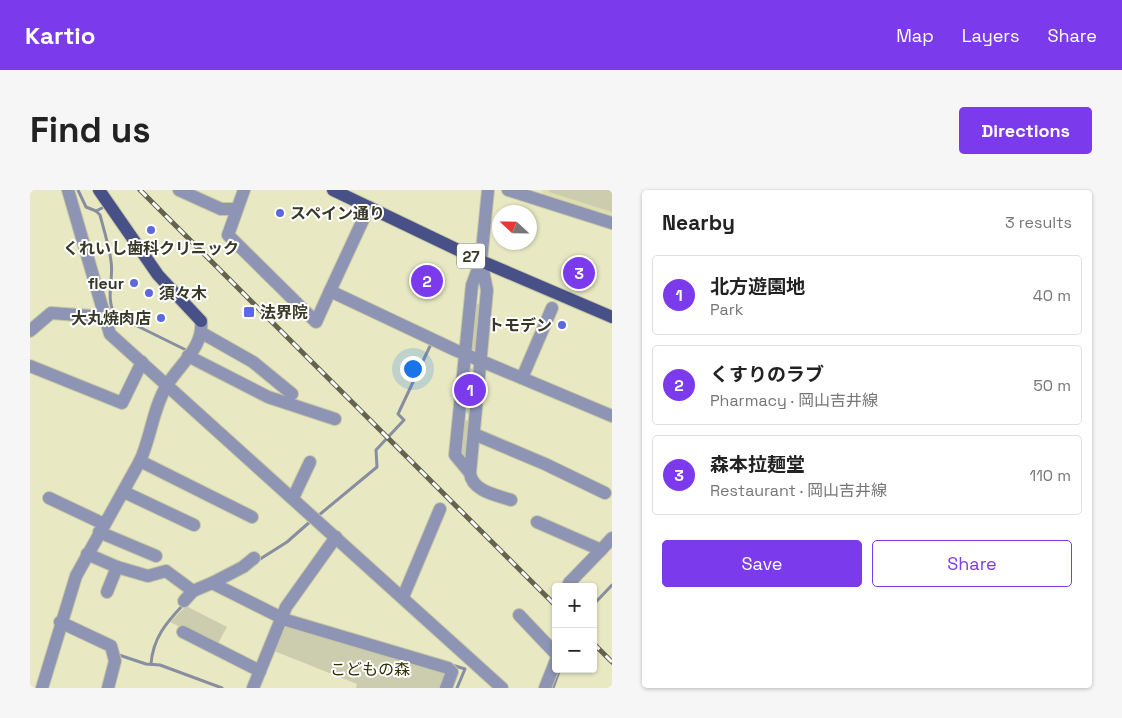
<!DOCTYPE html>
<html lang="en">
<head>
<meta charset="utf-8">
<style>
  :root { --surface:#fff; --page:#f6f6f6; --text:#222; --muted:#767676; --line:#e0e0e0; --accent:#7c3aed }
  body { margin:0; font-family:"Space Grotesk","Noto Sans JP",sans-serif; background:var(--page); color:var(--text) }
  .controls { position:absolute; right:15px; bottom:15px; display:grid; overflow:hidden; border-radius:5px; box-shadow:0 1px 4px #0004 }
  .controls button { width:45px; height:45px; display:grid; place-items:center; padding:0; border:0; border-bottom:1px solid var(--line); background:var(--surface); color:var(--text); font:25px sans-serif }
  .compass { position:absolute; left:462px; top:15px; width:45px; height:45px; border-radius:50%; background:var(--surface); box-shadow:0 1px 4px #0004; rotate:292deg }
  .you { position:absolute; left:382px; top:178px; width:18px; height:18px; margin:-12px; border:4px solid #fff; border-radius:50%; background:#1a73e8; box-shadow:0 0 0 8px #1a73e833 }
  .badge { display:grid; place-items:center; width:32px; height:32px; border-radius:50%; background:var(--accent); color:#fff; font-size:16px; font-weight:700 }
  .pin { position:absolute; translate:-50% -50%; border:2px solid #fff; box-shadow:0 1px 5px #0006 }
  .list { margin:0; padding:0; list-style:none }
  h2 { display:flex; justify-content:space-between; align-items:center; height:65px; margin:0; padding:0 20px; font-size:21px }
  h2 small { font-size:16px; font-weight:400; color:var(--muted) }
  .list li { display:grid; grid-template-columns:32px 1fr auto; gap:15px; align-items:center; box-sizing:border-box; height:80px; margin:0 10px 10px; padding:0 10px; border:1px solid var(--line); border-radius:5px }
  .list b { display:block; font-size:19px; white-space:nowrap }
  .list p { margin:0; font-size:16px; white-space:nowrap; color:var(--muted) }
  .list em { font-size:16px; font-style:normal; color:var(--muted) }
  .actions { display:flex; gap:10px; padding:15px 20px }
  .actions a { flex:1; padding:11px 0; border:1px solid var(--accent); border-radius:5px; text-align:center; font-size:18px; color:var(--accent) }
  .actions .main { background:var(--accent); color:#fff }
  .map { position:relative; flex:none; width:582px; height:498px; overflow:hidden; border-radius:5px }
  header { display:flex; align-items:center; gap:30px; box-sizing:border-box; height:70px; padding:0 25px; background:var(--accent); color:#fff }
  header strong { font-size:24px }
  nav { display:flex; gap:28px; margin-inline-start:auto; font-size:18px }
  .intro { display:flex; align-items:center; justify-content:space-between; box-sizing:border-box; height:120px; padding:0 30px }
  h1 { margin:0; font-size:35px }
  .button { padding:12px 22px; border-radius:5px; background:var(--accent); color:#fff; font-size:18px; font-weight:700 }
  main { display:flex; gap:30px; padding:0 30px }
  aside { flex:1; background:var(--surface); border-radius:5px; box-shadow:0 1px 4px #0004 }
  .map>svg:first-child { display:block }
  .built { fill:#dedeb1 }
  .green { fill:#ccccaf }
  .lines { fill:none; stroke-linecap:round; stroke-linejoin:round }
  .stream { stroke:#888d9f; stroke-width:3 }
  .minor-casing { stroke:#c5c6a4; stroke-width:14 }
  .major-casing { stroke:#c5c6a4; stroke-width:14 }
  .minor { stroke:#8d94b4; stroke-width:12 }
  .major { stroke:#475087; stroke-width:12 }
  .rail-casing { stroke:#63634f; stroke-width:5 }
  .rail { stroke:#fff; stroke-width:3; stroke-dasharray:9; stroke-linecap:butt }
  .poi-dot { fill:#5c68df; stroke:#fff; stroke-width:2 }
  .labels { text-anchor:middle; dominant-baseline:central; stroke-width:4; stroke-linejoin:round; paint-order:stroke }
  .shield { fill:#fff; stroke:#747469; stroke-width:1 }
  .shield-label { font-size:15px; font-weight:bold; fill:#383829 }
  .poi-label { font-size:16px; font-weight:bold; fill:#383829; stroke:#fff; text-anchor:start }
  .park-label { font-size:16px; fill:#313004; stroke:#fff }
</style>
</head>
<body>
<header>
<strong>Kartio</strong>
<nav><a>Map</a><a>Layers</a><a>Share</a></nav>
</header>
<div class="intro"><h1>Find us</h1><a class="button">Directions</a></div>
<main>
<div class="map">
<svg width="582" height="498" viewBox="0 0 582 498">
  <rect width="100%" height="100%" fill="#e8e9c3"/>
  <polygon class="built" points="512,0 582,0 582,29 514,8"/>
  <g class="green">
    <polygon points="519,0 582,0 582,22 519,2"/>
    <polygon points="448,114 450,114 447,158 442,160 445,115"/>
    <polygon points="440,178 444,179 441,223 438,224 434,220"/>
    <polygon points="437,230 440,231 437,266 434,267 431,264 434,232"/>
    <polygon points="156,416 197,437 187,455 140,432"/>
    <polygon points="258,435 415,481 417,485 412,498 326,498 327,494 244,461 253,440"/>
  </g>
  <g class="lines">
    <g class="stream">
      <polyline points="48,0 56,17 66,21 72,18"/>
      <path d="M66 21 70 25C74 40 79 56 81 71 84 89 75 108 85 125L158 161"/>
      <polyline points="289,325 347,277 346,260 374,230 368,224 401,154"/>
      <polyline points="227,371 257,352 282,330"/>
      <polyline points="563,415 582,395"/>
      <polyline points="86,464 116,474 130,475 192,498"/>
      <path d="M121 474C123 448 136 433 153 415"/>
      <polyline points="422,475 435,479 427,498"/>
      <polyline points="523,498 530,479"/>
    </g>
    <g class="minor-casing">
      <g id="minor">
        <polyline points="38,0 80,144 472,498"/>
        <polyline points="149,0 191,19 206,19"/>
        <polyline points="214,0 198,45 286,132 300,101"/>
        <polyline points="478,0 582,33"/>
        <polyline points="339,17 300,101 425,160 582,226"/>
        <polyline points="451,71 457,100 440,283 425,265 442,95 451,71 458,0"/>
        <polyline points="0,141 21,123 75,127"/>
        <polyline points="172,143 223,172 262,204"/>
        <polyline points="158,166 238,207 305,229"/>
        <polyline points="0,176 92,213 112,172"/>
        <polyline points="492,188 522,118"/>
        <polyline points="444,244 515,274 575,303"/>
        <polyline points="110,271 222,327"/>
        <path d="M440 283C442 301 466 305 481 310"/>
        <polyline points="94,302 164,335"/>
        <polyline points="19,308 74,334"/>
        <polyline points="263,308 280,272"/>
        <polyline points="507,332 571,360 582,348"/>
        <polyline points="69,342 126,366"/>
        <polyline points="57,364 87,377 118,386 136,381 163,401 182,393 256,430 418,478 422,482 416,498"/>
        <polyline points="182,393 213,377 224,368"/>
        <polyline points="539,393 571,360"/>
        <polyline points="77,402 87,377"/>
        <polyline points="373,407 410,319"/>
        <polyline points="154,411 163,401"/>
        <polyline points="489,425 526,464"/>
        <polyline points="30,432 81,456 85,471 78,498"/>
        <polyline points="153,442 230,481"/>
        <path d="M12 498 46 386 110 271C121 247 123 218 137 195 150 174 174 157 171 131"/>
        <polyline points="223,498 256,417 306,347"/>
        <polyline points="515,498 526,470"/>
      </g>
    </g>
    <g class="major-casing">
      <g id="major">
        <polyline points="69,0 128,85 171,131"/>
        <polyline points="303,0 451,71 582,127"/>
      </g>
    </g>
    <use href="#minor" class="minor"/>
    <use href="#major" class="major"/>
    <g class="rail-casing">
      <g id="rail">
        <polyline points="110,0 526,416"/>
        <polyline points="563,453 582,472"/>
      </g>
    </g>
    <use href="#rail" class="rail"/>
  </g>
  <g class="poi-dot">
    <circle cx="250" cy="23" r="5"/>
    <circle cx="121" cy="40" r="5"/>
    <circle cx="104" cy="93" r="5"/>
    <circle cx="119" cy="103" r="5"/>
    <rect x="213" y="116" width="12" height="12" rx="2.5"/>
    <circle cx="131" cy="128" r="5"/>
    <circle cx="532" cy="135" r="5"/>
  </g>
  <g class="labels">
    <rect class="shield" x="427" y="53.5" width="28" height="25" rx="4"/>
    <g class="shield-label">
      <text x="441" y="66">27</text>
    </g>
    <g class="poi-label">
      <text x="260" y="23">スペイン通り</text>
      <text x="121" y="58" text-anchor="middle">くれいし歯科クリニック</text>
      <text x="94" y="93" text-anchor="end">fleur</text>
      <text x="129" y="103">須々木</text>
      <text x="230" y="122">法界院</text>
      <text x="121" y="128" text-anchor="end">大丸焼肉店</text>
      <text x="522" y="135" text-anchor="end">トモデン</text>
    </g>
    <g class="park-label">
      <text x="340" y="479">こどもの森</text>
    </g>
  </g>
</svg>
<div class="controls">
<button>+</button>
<button>−</button>
</div>
<svg class="compass" viewBox="-18 -18 36 36"><path d="M0-13l5 13h-10z" fill="#e53935"/><path d="M0 13l5-13h-10z" fill="#767676"/></svg>
<div class="you"></div>
<div class="pin badge" style="left:440px;top:200px">1</div>
<div class="pin badge" style="left:397px;top:91px">2</div>
<div class="pin badge" style="left:549px;top:83px">3</div>
</div>
<aside>
<h2>Nearby<small>3 results</small></h2>
<ul class="list">
<li><span class="badge">1</span><div><b>北方遊園地</b><p>Park</p></div><em>40 m</em></li>
<li><span class="badge">2</span><div><b>くすりのラブ</b><p>Pharmacy · 岡山吉井線</p></div><em>50 m</em></li>
<li><span class="badge">3</span><div><b>森本拉麺堂</b><p>Restaurant · 岡山吉井線</p></div><em>110 m</em></li>
</ul>
<div class="actions"><a class="main">Save</a><a>Share</a></div>
</aside>
</main>
</body>
</html>
